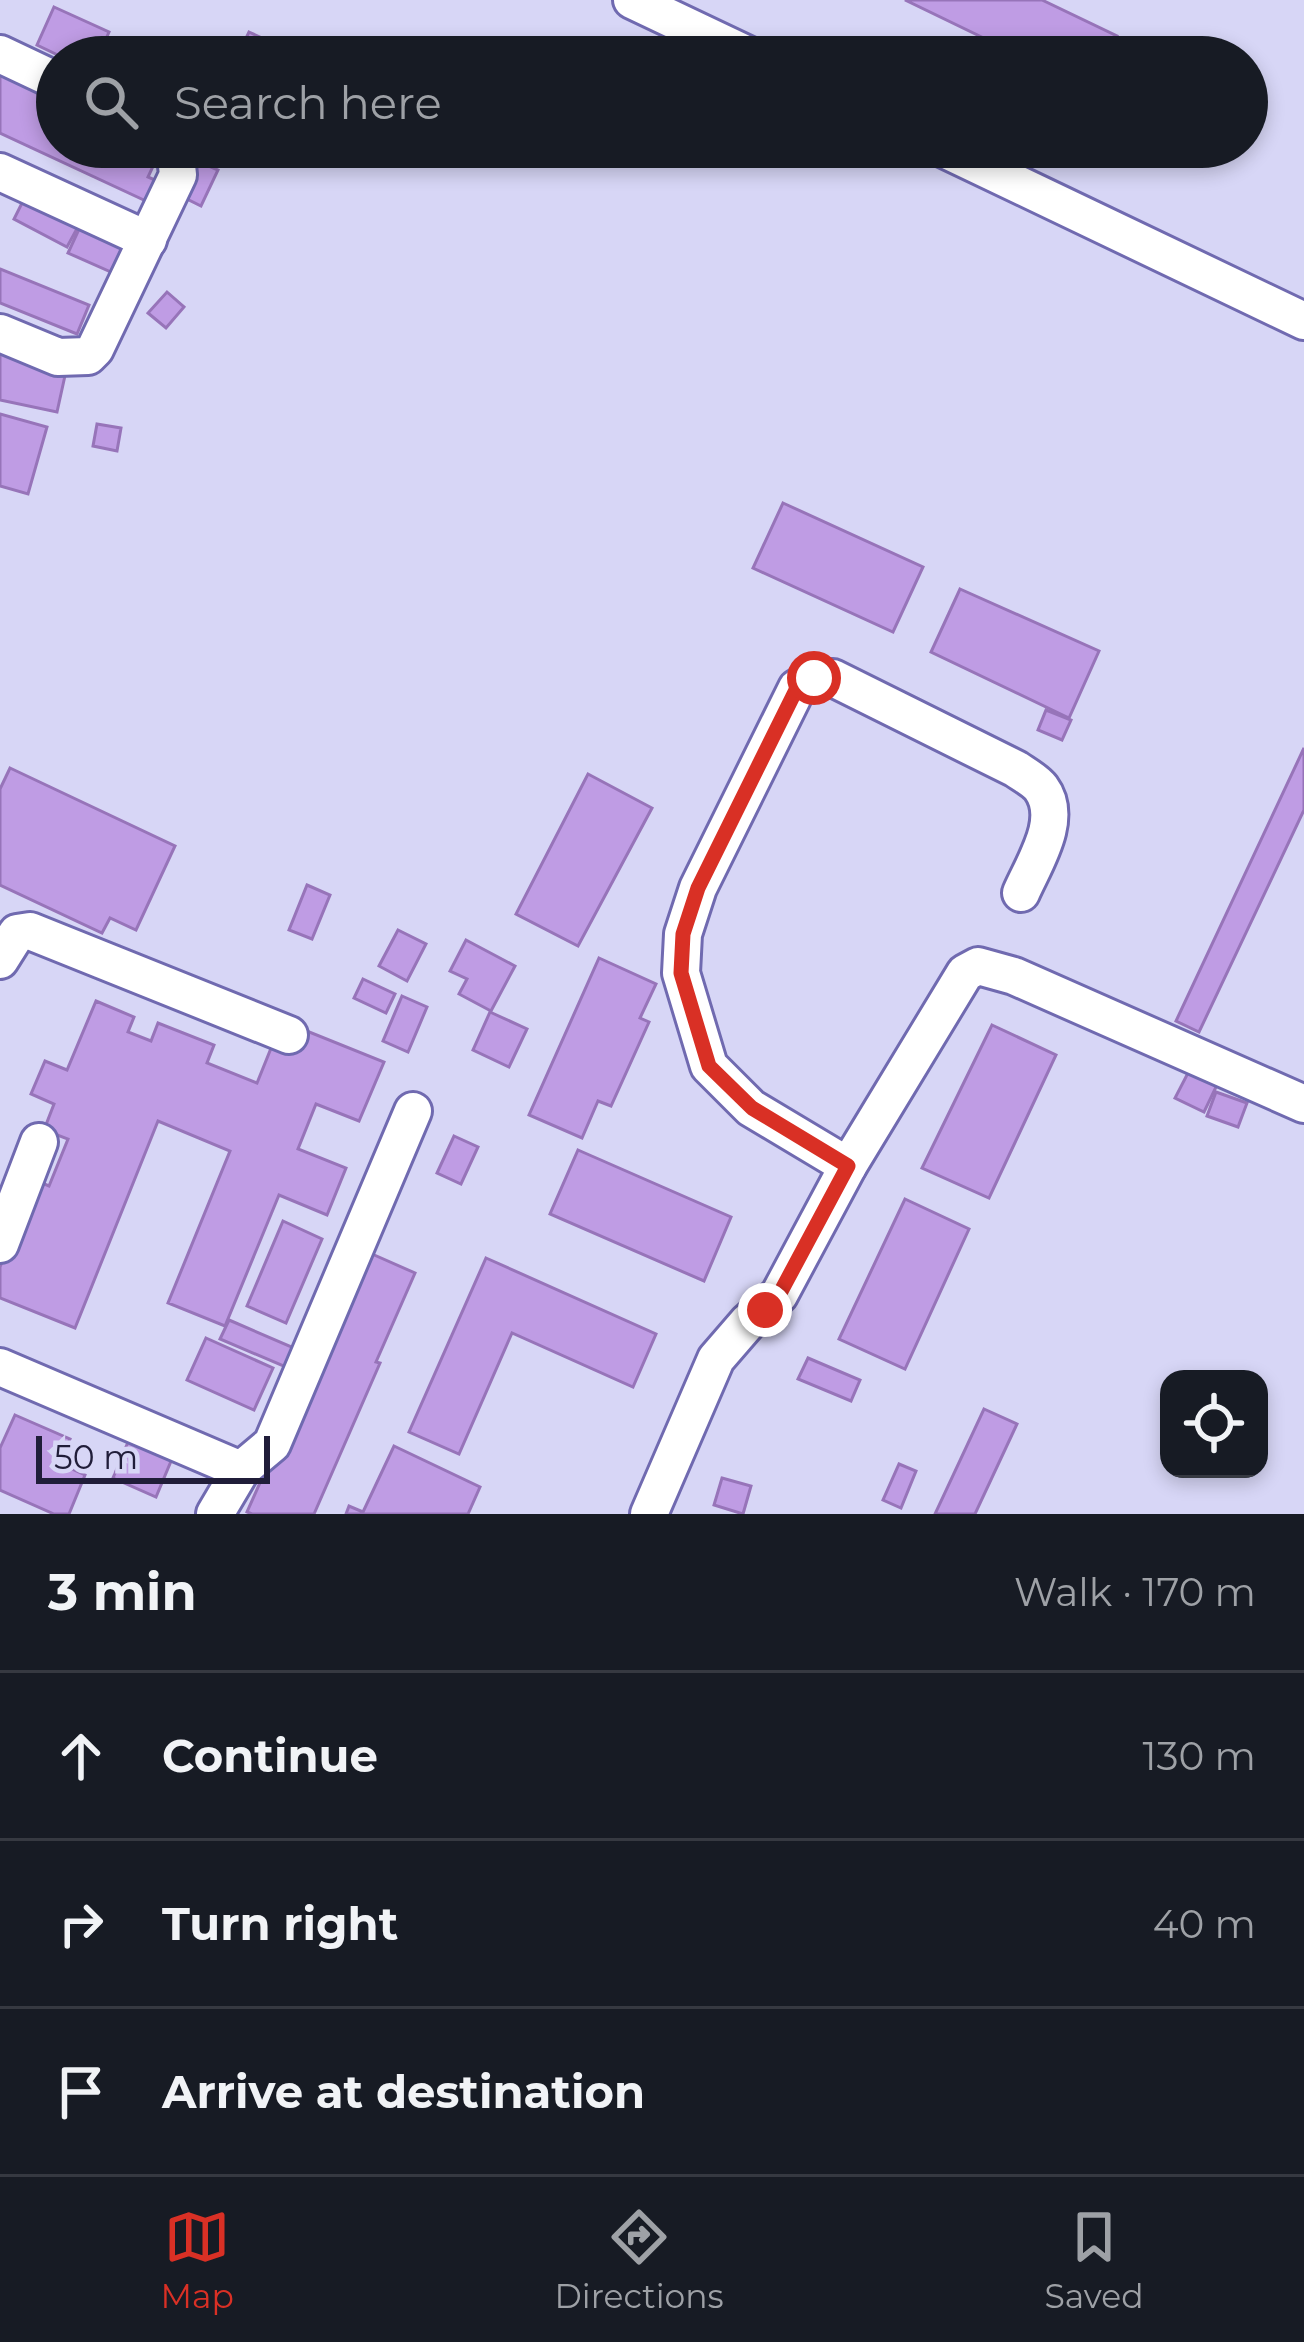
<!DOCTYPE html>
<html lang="en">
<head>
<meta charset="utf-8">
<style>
  :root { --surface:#171b24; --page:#242831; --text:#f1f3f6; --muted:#9ea1a6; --line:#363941; --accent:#d93025 }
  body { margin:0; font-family:Montserrat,sans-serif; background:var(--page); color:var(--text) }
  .controls { position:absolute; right:36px; bottom:36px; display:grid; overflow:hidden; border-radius:24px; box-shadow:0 6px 18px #0003 }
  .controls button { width:108px; height:108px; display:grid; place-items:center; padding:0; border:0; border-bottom:3px solid var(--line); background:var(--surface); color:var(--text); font:60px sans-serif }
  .scale { position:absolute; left:36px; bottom:30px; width:234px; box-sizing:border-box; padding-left:12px; border:6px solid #201d39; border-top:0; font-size:33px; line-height:42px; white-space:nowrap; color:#201d39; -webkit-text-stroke:9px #d7d6f6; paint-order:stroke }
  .stop { position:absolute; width:36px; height:36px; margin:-27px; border:9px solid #d93025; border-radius:50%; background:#fff }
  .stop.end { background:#d93025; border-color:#fff; box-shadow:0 3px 12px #0008 }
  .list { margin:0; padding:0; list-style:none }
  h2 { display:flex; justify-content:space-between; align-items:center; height:156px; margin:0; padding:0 48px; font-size:51px }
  h2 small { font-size:39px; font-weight:400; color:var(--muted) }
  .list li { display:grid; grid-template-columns:78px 1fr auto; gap:36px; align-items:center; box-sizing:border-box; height:168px; padding:0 48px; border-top:3px solid var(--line) }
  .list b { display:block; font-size:45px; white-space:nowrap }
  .list em { font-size:39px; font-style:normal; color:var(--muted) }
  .icon { flex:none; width:66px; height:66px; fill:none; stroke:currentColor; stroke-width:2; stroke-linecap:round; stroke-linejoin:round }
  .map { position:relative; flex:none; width:1304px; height:1514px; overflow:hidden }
  .search { position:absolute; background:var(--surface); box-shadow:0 6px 18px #0003; left:36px; right:36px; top:36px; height:132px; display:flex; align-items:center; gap:30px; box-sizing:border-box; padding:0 42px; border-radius:66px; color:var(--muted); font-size:45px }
  .sheet { height:660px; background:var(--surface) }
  nav { display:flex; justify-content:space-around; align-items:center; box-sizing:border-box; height:168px; border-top:3px solid var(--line); background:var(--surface); font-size:33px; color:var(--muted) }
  nav a { display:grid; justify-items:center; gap:6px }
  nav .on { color:var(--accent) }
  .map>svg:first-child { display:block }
  .building { fill:#bf9ce4; stroke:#9774b9; stroke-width:3 }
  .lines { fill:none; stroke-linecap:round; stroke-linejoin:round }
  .minor-casing { stroke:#706ab0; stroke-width:42 }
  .minor { stroke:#fff; stroke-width:36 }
  .route { stroke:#d93025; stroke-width:15 }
</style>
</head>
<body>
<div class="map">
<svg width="1304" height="1514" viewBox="0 0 1304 1514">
  <rect width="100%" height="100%" fill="#d7d6f6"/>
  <g class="building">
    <polygon points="905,0 1042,0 1117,36 1107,57 1023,57"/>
    <polygon points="54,7 109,32 98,57 62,57 37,45"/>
    <polygon points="249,32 288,50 284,57 237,57"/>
    <polygon points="0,67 57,94 57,147 162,147 148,177 155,180 146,201 0,133"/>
    <polygon points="195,160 218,170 201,206 179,195"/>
    <polygon points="25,197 79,225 67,247 14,219"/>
    <polygon points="80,227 123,246 111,272 68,253"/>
    <polygon points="0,269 89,305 77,334 0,303"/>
    <polygon points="167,292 184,307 166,328 148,313"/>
    <polygon points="0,348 68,362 57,412 0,400"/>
    <polygon points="0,414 47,427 28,494 0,486"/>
    <polygon points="97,424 121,428 117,451 93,446"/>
    <polygon points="783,503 923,567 893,632 753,568"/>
    <polygon points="960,589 1099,651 1069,718 931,652"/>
    <polygon points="1046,710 1071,720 1062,740 1038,730"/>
    <polygon points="1304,748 1304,810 1199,1032 1176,1021"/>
    <polygon points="10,768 175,846 136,930 110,918 102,933 0,885 0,789"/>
    <polygon points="588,774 652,808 578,946 516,914"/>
    <polygon points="307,885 330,895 312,939 289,930"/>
    <polygon points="398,930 426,944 407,981 379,966"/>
    <polygon points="466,940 515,966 491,1011 459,994 467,979 450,971"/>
    <polygon points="599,958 656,984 640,1018 649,1022 611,1106 598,1101 582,1138 529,1115"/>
    <polygon points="363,979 395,994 386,1013 354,998"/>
    <polygon points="402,996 427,1007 408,1052 383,1041"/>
    <polygon points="96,1001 134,1017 128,1032 151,1041 158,1023 214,1045 207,1063 257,1083 282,1021 384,1062 359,1121 316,1104 298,1149 346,1168 327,1215 279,1195 225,1326 168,1303 230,1151 158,1121 75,1328 0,1298 0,1267 35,1180 49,1186 68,1139 44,1130 54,1104 31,1094 45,1061 67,1070"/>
    <polygon points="490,1012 527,1029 509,1067 473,1050"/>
    <polygon points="992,1025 1056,1055 989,1198 922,1168"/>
    <polygon points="1189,1071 1217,1085 1204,1112 1175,1098"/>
    <polygon points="1216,1092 1247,1103 1238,1127 1207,1116"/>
    <polygon points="454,1136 478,1147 461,1184 437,1173"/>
    <polygon points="578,1150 731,1217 704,1281 550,1214"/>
    <polygon points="905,1199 969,1229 905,1369 839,1339"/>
    <polygon points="283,1221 322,1239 286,1323 247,1306"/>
    <polygon points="363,1250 415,1273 376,1362 380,1363 314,1514 252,1514 247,1512"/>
    <polygon points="486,1258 656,1334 633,1387 512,1333 459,1454 409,1432"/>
    <polygon points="229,1320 308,1354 300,1373 220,1339"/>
    <polygon points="206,1338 273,1368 254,1410 187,1380"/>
    <polygon points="808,1358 860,1380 851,1401 798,1379"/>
    <polygon points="984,1409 1017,1424 975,1514 935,1514"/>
    <polygon points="15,1415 70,1439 59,1463 85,1475 69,1514 54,1514 0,1490 0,1448"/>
    <polygon points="131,1435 174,1454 156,1497 113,1478"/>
    <polygon points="394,1446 480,1487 468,1514 346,1514 349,1506 363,1512"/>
    <polygon points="899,1464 916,1471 901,1508 883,1500"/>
    <polygon points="722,1478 751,1486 743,1514 714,1505"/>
  </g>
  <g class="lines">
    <g class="minor-casing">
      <g id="minor">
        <polyline points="632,0 752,57"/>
        <polyline points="0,54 57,81"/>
        <polyline points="940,147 1304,321"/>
        <polyline points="0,172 148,240"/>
        <polyline points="0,333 58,357 88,356 95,349 178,175 175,147"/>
        <polyline points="0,960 17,933 30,931 289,1035"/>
        <path d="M848 1166 751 1108 709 1066 681 973 683 934 698 888 797 688 814 678H833L1016 769C1023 774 1036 781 1041 788 1064 819 1034 863 1021 893"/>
        <polyline points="0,1244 39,1142"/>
        <polyline points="0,1367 241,1470 272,1444 413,1111"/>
        <polyline points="215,1514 241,1470"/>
        <polyline points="649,1514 716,1359 748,1322 779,1295 848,1166 965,973 978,966 1014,976 1304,1104"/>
      </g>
    </g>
    <use href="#minor" class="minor"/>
  </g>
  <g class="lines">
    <polyline class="route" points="765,1310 779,1295 848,1166 752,1108 709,1066 681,973 683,934 698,888 797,688 814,678"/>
  </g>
</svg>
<div class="controls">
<button><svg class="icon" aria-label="locate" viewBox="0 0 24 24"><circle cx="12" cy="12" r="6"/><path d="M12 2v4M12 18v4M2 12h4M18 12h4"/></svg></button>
</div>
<div class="scale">50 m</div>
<div class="stop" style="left:814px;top:678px"></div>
<div class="stop end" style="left:765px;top:1310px"></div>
<div class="search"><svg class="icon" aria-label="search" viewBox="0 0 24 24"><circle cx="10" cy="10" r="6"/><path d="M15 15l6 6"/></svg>Search here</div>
</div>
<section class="sheet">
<h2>3 min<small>Walk · 170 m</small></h2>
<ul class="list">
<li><svg class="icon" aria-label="ahead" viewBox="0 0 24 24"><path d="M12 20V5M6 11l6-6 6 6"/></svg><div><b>Continue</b></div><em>130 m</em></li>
<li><svg class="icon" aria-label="right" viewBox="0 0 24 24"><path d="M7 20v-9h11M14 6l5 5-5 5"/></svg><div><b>Turn right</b></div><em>40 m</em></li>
<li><svg class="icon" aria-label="arrive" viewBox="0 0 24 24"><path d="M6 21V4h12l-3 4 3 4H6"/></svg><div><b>Arrive at destination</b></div></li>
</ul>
</section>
<nav>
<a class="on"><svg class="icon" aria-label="map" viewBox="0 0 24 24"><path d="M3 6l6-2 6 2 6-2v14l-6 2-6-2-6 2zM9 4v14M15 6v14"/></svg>Map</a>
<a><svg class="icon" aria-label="directions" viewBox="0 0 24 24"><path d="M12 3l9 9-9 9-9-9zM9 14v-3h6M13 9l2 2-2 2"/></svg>Directions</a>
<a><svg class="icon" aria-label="saved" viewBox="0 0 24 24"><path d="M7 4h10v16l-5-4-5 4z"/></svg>Saved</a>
</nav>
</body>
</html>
